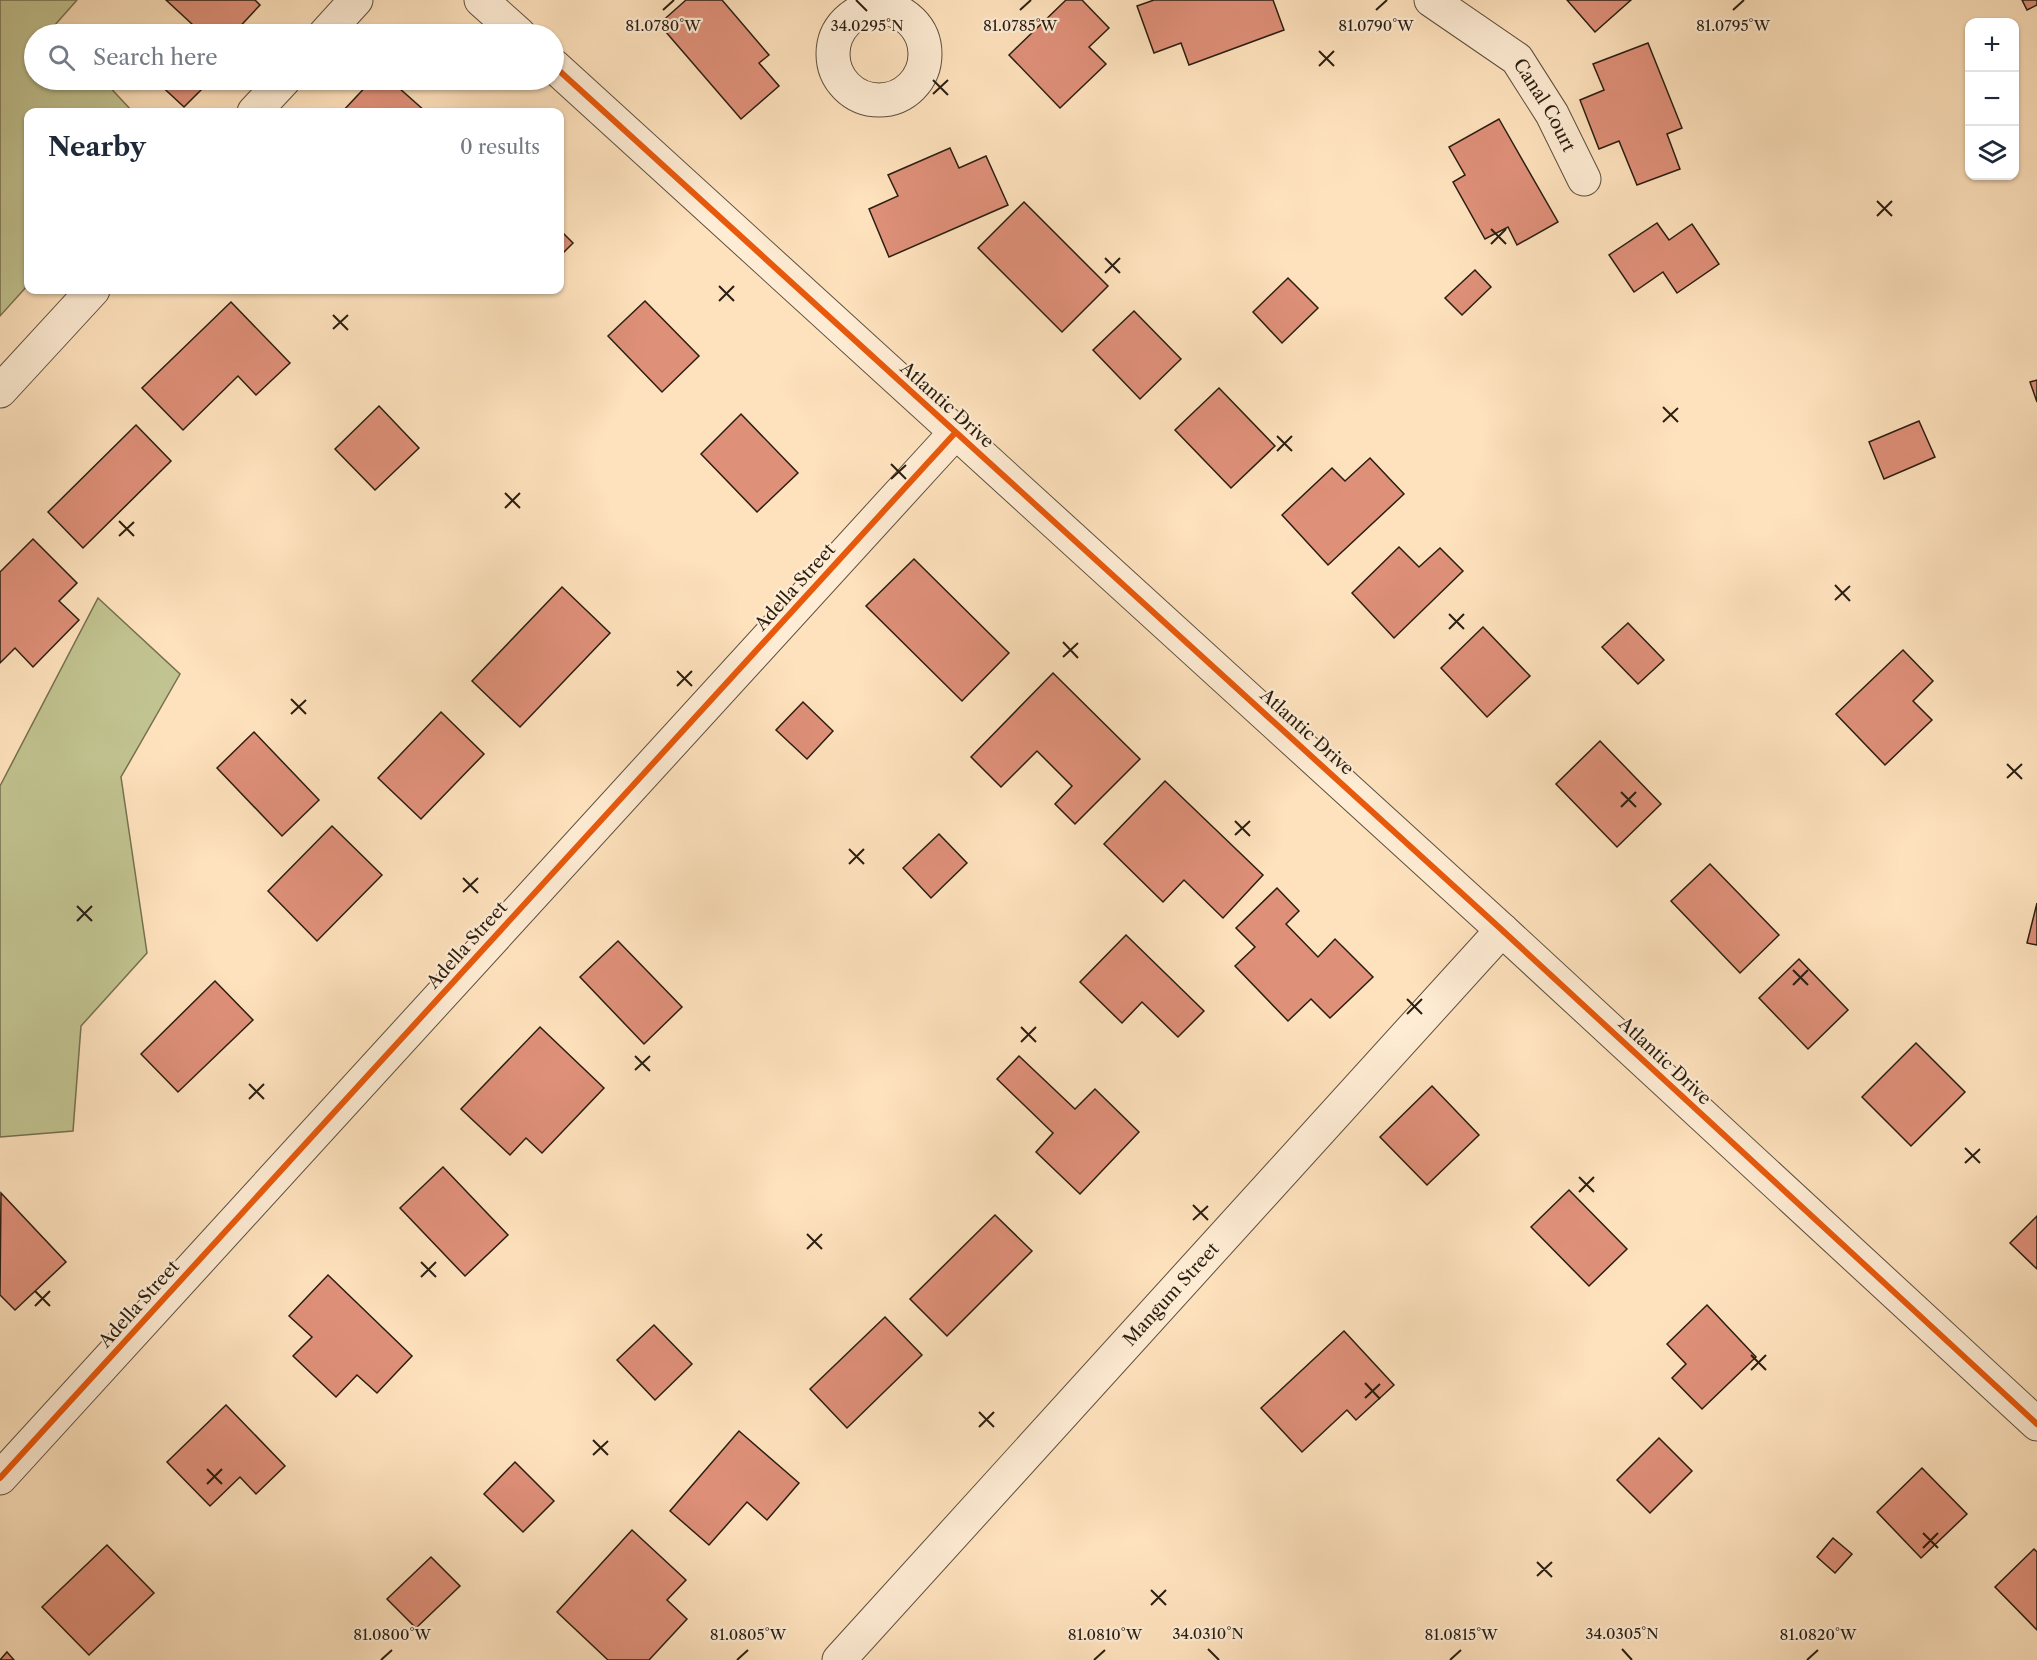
<!DOCTYPE html>
<html lang="en">
<head>
<meta charset="utf-8">
<style>
  :root { --surface:#fff; --page:#f6f6f7; --text:#1f2937; --muted:#747a83; --line:#e0e1e3 }
  body { margin:0; font-family:"Libre Caslon Text",serif; background:var(--page); color:var(--text) }
  .controls { position:absolute; right:18px; top:18px; display:grid; overflow:hidden; border-radius:12px; box-shadow:0 2px 4px #0004 }
  .controls button { width:54px; height:54px; display:grid; place-items:center; padding:0; border:0; border-bottom:2px solid var(--line); background:var(--surface); color:var(--text); font:30px sans-serif }
  .list { margin:0; padding:0; list-style:none }
  h2 { display:flex; justify-content:space-between; align-items:center; height:78px; margin:0; padding:0 24px; font-size:26px }
  h2 small { font-size:20px; font-weight:400; color:var(--muted) }
  .icon { flex:none; width:33px; height:33px; fill:none; stroke:currentColor; stroke-width:2; stroke-linecap:round; stroke-linejoin:round }
  .map { position:relative; flex:none; width:2037px; height:1660px; overflow:hidden }
  .search { position:absolute; background:var(--surface); box-shadow:0 2px 4px #0004; left:24px; top:24px; width:540px; height:66px; display:flex; align-items:center; gap:15px; box-sizing:border-box; padding:0 21px; border-radius:33px; color:var(--muted); font-size:22px }
  .panel { position:absolute; background:var(--surface); box-shadow:0 2px 4px #0004; left:24px; top:108px; width:540px; height:186px; border-radius:12px }
  .map>svg:first-child { display:block }
  .green { fill:#c1c390; stroke:#767050; stroke-width:1.5 }
  .building { fill:#df9079; stroke:#2a1e11; stroke-width:1.5 }
  .lines { fill:none; stroke-linecap:round; stroke-linejoin:round }
  .minor-casing { stroke:#5f4f3c; stroke-width:35 }
  .minor { stroke:#feecd4; stroke-width:33 }
  .cycleway-casing { stroke:#feecd4; stroke-width:10 }
  .cycleway { stroke:#e8590c; stroke-width:6 }
  .ticks { fill:none; stroke:#2a1e11; stroke-width:2 }
  .labels { text-anchor:middle; dominant-baseline:central; stroke-width:4.5; stroke-linejoin:round; paint-order:stroke }
  .street-label { font-size:18px; fill:#2a1e11; stroke:#feecd4 }
  .ticks-label { font-size:15px; text-anchor:middle; fill:#2a1e11; stroke:#feecd4; stroke-width:4.5; stroke-linejoin:round; paint-order:stroke }
</style>
</head>
<body>
<div class="map">
<svg width="2037" height="1660" viewBox="0 0 2037 1660">
  <rect width="100%" height="100%" fill="#fee2bd"/>
  <filter id="stains"><feTurbulence type="fractalNoise" baseFrequency=".00333" numOctaves="4"/><feColorMatrix values="0 0 0 0 .2 0 0 0 0 .09 0 0 0 0 .02 0 0 0 .5 -.17"/></filter>
  <radialGradient id="worn" r=".72"><stop offset=".6" stop-color="#630" stop-opacity="0"/><stop offset="1" stop-color="#630" stop-opacity=".3"/></radialGradient>
  <g class="green">
    <polygon points="0,0 77,0 54,26 61,34 34,34 34,80 103,80 133,112 28,112 28,285 0,316"/>
    <polygon points="98,598 180,674 121,777 147,953 81,1026 73,1131 0,1137 0,786"/>
  </g>
  <g class="building">
    <polygon points="166,0 255,0 260,5 233,34 184,34 193,25"/>
    <polygon points="686,0 722,0 769,55 759,63 779,86 741,119 659,24"/>
    <polygon points="1066,0 1082,0 1109,28 1089,47 1106,64 1060,108 1009,55"/>
    <polygon points="1154,0 1273,0 1284,30 1189,65 1181,43 1154,53 1137,6"/>
    <polygon points="1567,0 1631,0 1595,32"/>
    <polygon points="2022,0 2037,0 2037,5 2027,10"/>
    <polygon points="1648,43 1682,128 1667,134 1680,169 1637,185 1619,141 1599,149 1580,100 1604,90 1593,64"/>
    <polygon points="155,80 211,80 184,107"/>
    <polygon points="372,80 390,80 426,112 342,112"/>
    <polygon points="1499,119 1558,222 1517,245 1508,227 1485,239 1453,182 1465,175 1449,147"/>
    <polygon points="950,148 959,168 986,156 1008,205 889,257 869,209 898,196 888,175"/>
    <polygon points="1024,202 1108,286 1062,332 978,248"/>
    <polygon points="1657,223 1669,240 1692,224 1719,264 1677,293 1663,272 1634,292 1609,255"/>
    <polygon points="560,230 573,243 560,256"/>
    <polygon points="1475,270 1491,287 1462,315 1445,298"/>
    <polygon points="1288,278 1318,308 1282,343 1253,312"/>
    <polygon points="645,301 699,356 662,392 608,336"/>
    <polygon points="231,302 290,363 256,395 238,376 183,430 142,388"/>
    <polygon points="1134,311 1181,359 1140,399 1093,350"/>
    <polygon points="2037,380 2037,402 2030,382"/>
    <polygon points="1219,388 1275,446 1231,488 1175,430"/>
    <polygon points="379,406 419,448 375,490 335,449"/>
    <polygon points="741,414 798,473 757,512 701,454"/>
    <polygon points="1919,421 1935,457 1884,479 1869,442"/>
    <polygon points="136,425 171,461 83,548 48,512"/>
    <polygon points="1370,458 1404,494 1328,565 1282,515 1332,468 1345,481"/>
    <polygon points="33,539 77,583 59,601 79,620 33,667 15,648 0,663 0,572"/>
    <polygon points="1399,547 1419,567 1440,548 1463,571 1394,638 1352,593"/>
    <polygon points="914,559 1009,653 962,701 866,606"/>
    <polygon points="562,587 610,633 520,727 472,681"/>
    <polygon points="1628,623 1664,660 1638,684 1602,647"/>
    <polygon points="1483,627 1530,676 1487,717 1441,668"/>
    <polygon points="1903,650 1933,681 1913,701 1932,720 1885,765 1836,714"/>
    <polygon points="1053,673 1140,759 1075,824 1055,804 1072,786 1037,751 1001,787 971,757"/>
    <polygon points="803,702 833,731 807,759 776,730"/>
    <polygon points="441,712 484,754 421,819 378,778"/>
    <polygon points="254,732 319,800 282,836 217,768"/>
    <polygon points="1600,741 1661,804 1617,847 1556,784"/>
    <polygon points="1165,781 1263,875 1223,918 1184,880 1163,902 1104,844"/>
    <polygon points="332,826 382,875 317,941 268,891"/>
    <polygon points="939,834 967,863 931,898 903,868"/>
    <polygon points="1710,864 1779,935 1740,973 1671,901"/>
    <polygon points="1277,888 1299,911 1286,924 1318,957 1335,939 1373,977 1330,1018 1311,999 1288,1021 1235,966 1255,947 1236,928"/>
    <polygon points="2037,903 2037,945 2027,943"/>
    <polygon points="1126,935 1204,1011 1178,1037 1142,1002 1122,1023 1080,982"/>
    <polygon points="618,941 682,1007 644,1044 580,977"/>
    <polygon points="1799,959 1848,1010 1808,1049 1759,998"/>
    <polygon points="215,981 253,1020 178,1092 141,1054"/>
    <polygon points="540,1027 604,1088 542,1153 526,1138 510,1155 461,1109"/>
    <polygon points="1916,1043 1965,1092 1911,1146 1862,1097"/>
    <polygon points="1019,1056 1075,1109 1095,1089 1139,1132 1080,1194 1036,1152 1053,1133 997,1079"/>
    <polygon points="1432,1086 1479,1135 1427,1185 1380,1137"/>
    <polygon points="443,1167 508,1235 465,1276 400,1208"/>
    <polygon points="1569,1190 1627,1249 1589,1286 1531,1227"/>
    <polygon points="1,1193 66,1262 15,1310 0,1295"/>
    <polygon points="995,1215 1032,1251 947,1336 910,1299"/>
    <polygon points="2037,1216 2037,1269 2010,1243"/>
    <polygon points="328,1275 412,1356 377,1393 357,1375 336,1397 293,1356 312,1337 289,1316"/>
    <polygon points="1707,1305 1756,1357 1702,1409 1672,1378 1686,1364 1667,1344"/>
    <polygon points="885,1317 922,1355 847,1428 810,1389"/>
    <polygon points="654,1325 692,1364 655,1400 617,1360"/>
    <polygon points="1344,1331 1394,1385 1356,1420 1347,1410 1302,1452 1261,1408"/>
    <polygon points="226,1405 285,1466 256,1494 240,1477 210,1506 167,1462"/>
    <polygon points="739,1431 799,1483 767,1520 747,1502 709,1545 670,1511"/>
    <polygon points="1659,1438 1692,1471 1650,1513 1617,1480"/>
    <polygon points="515,1462 554,1501 523,1532 484,1494"/>
    <polygon points="1922,1468 1967,1514 1921,1558 1877,1512"/>
    <polygon points="632,1530 686,1580 667,1600 687,1619 649,1660 608,1660 557,1612"/>
    <polygon points="1833,1538 1852,1554 1835,1573 1817,1557"/>
    <polygon points="107,1545 154,1593 89,1655 42,1607"/>
    <polygon points="2034,1549 2037,1552 2037,1630 1995,1587"/>
    <polygon points="431,1557 460,1586 416,1628 387,1599"/>
    <polygon points="7,1652 14,1660 0,1660"/>
  </g>
  <g class="lines">
    <g class="minor-casing">
      <g id="minor">
        <polyline points="481,0 519,34"/>
        <path id="s1" d="M1431 0 1517 59 1552 114 1584 179"/>
        <circle cx="879" cy="54" r="46"/>
        <polyline points="325,34 356,0"/>
        <polyline points="554,66 1502,930 2037,1424"/>
        <polyline points="254,112 284,80"/>
        <polyline points="0,391 93,290"/>
        <polyline points="0,1478 955,433"/>
        <path id="s2" d="M839 1660 1502 930"/>
      </g>
    </g>
    <use href="#minor" class="minor"/>
    <g class="cycleway-casing">
      <g id="cycleway">
        <polyline points="554,66 1502,930 2037,1424"/>
        <polyline points="0,1478 955,433"/>
      </g>
    </g>
    <use href="#cycleway" class="cycleway"/>
  </g>
  <path class="ticks" d="M856 0 867 11M663 10 674 0M1020 10 1031 0M1376 10 1387 0M1733 10 1744 0M1319 51 1334 66M1319 66 1334 51M933 80 948 95M933 94 948 80M1877 201 1892 216M1877 216 1892 201M1491 229 1506 244M1491 244 1506 229M1105 258 1120 273M1105 273 1120 258M719 286 734 301M719 301 734 286M333 315 348 330M333 329 348 315M1663 407 1678 422M1663 422 1678 408M1277 436 1292 451M1277 451 1292 436M891 464 906 479M891 479 906 465M505 493 520 508M505 508 520 493M119 521 134 536M119 536 134 522M1835 585 1850 601M1835 600 1850 586M1449 614 1464 629M1449 629 1464 614M1063 642 1078 658M1063 657 1078 643M677 671 692 686M677 686 692 671M291 699 306 714M291 714 306 700M2007 764 2022 779M2007 778 2022 764M1621 792 1636 807M1621 807 1636 792M1235 821 1250 836M1235 835 1250 821M849 849 864 864M849 864 864 849M463 878 478 893M463 892 478 878M77 906 92 921M77 921 92 906M1793 970 1808 985M1793 985 1808 970M1407 999 1422 1014M1407 1014 1422 999M1021 1027 1036 1042M1021 1042 1036 1027M635 1056 650 1071M635 1070 650 1056M249 1084 264 1099M249 1099 264 1084M1965 1148 1980 1163M1965 1163 1980 1149M1579 1177 1594 1192M1579 1192 1594 1177M1193 1205 1208 1220M1193 1220 1208 1206M807 1234 822 1249M807 1249 822 1234M421 1262 436 1277M421 1277 436 1262M35 1291 50 1306M35 1306 50 1291M1751 1355 1766 1370M1751 1370 1766 1355M1365 1383 1380 1399M1365 1398 1380 1384M979 1412 994 1427M979 1427 994 1412M593 1440 608 1455M593 1455 608 1441M207 1469 222 1484M207 1484 222 1469M1923 1533 1938 1548M1923 1548 1938 1533M1537 1562 1552 1577M1537 1576 1552 1562M1151 1590 1166 1605M1151 1605 1166 1590M1208 1649 1219 1660M1622 1649 1632 1660M381 1660 392 1650M737 1660 748 1650M1094 1660 1105 1650M1450 1660 1461 1650M1807 1660 1818 1650"/>
  <g class="labels">
    <g class="street-label">
      <text stroke="none"><textPath href="#s1" startOffset="158">Canal Court</textPath></text>
      <text transform="translate(947 405) rotate(42)">Atlantic Drive</text>
      <text transform="translate(795 587) rotate(-48)">Adella Street</text>
      <text transform="translate(1307 732) rotate(42)">Atlantic Drive</text>
      <text transform="translate(467 945) rotate(-48)">Adella Street</text>
      <text transform="translate(1665 1061) rotate(43)">Atlantic Drive</text>
      <text stroke="none"><textPath href="#s2" startOffset="494">Mangum Street</textPath></text>
      <text transform="translate(139 1304) rotate(-48)">Adella Street</text>
    </g>
  </g>
  <g class="ticks-label">
    <text x="663" y="31">81.0780°W</text>
    <text x="1020" y="31">81.0785°W</text>
    <text x="1376" y="31">81.0790°W</text>
    <text x="1733" y="31">81.0795°W</text>
    <text x="867" y="31">34.0295°N</text>
    <text x="1208" y="1639">34.0310°N</text>
    <text x="1622" y="1639">34.0305°N</text>
    <text x="392" y="1640">81.0800°W</text>
    <text x="748" y="1640">81.0805°W</text>
    <text x="1105" y="1640">81.0810°W</text>
    <text x="1461" y="1640">81.0815°W</text>
    <text x="1818" y="1640">81.0820°W</text>
  </g>
  <rect width="100%" height="100%" filter="url(#stains)"/>
  <rect width="100%" height="100%" fill="url(#worn)"/>
</svg>
<div class="controls">
<button>+</button>
<button>−</button>
<button><svg class="icon" aria-label="layers" viewBox="0 0 24 24"><path d="M12 4l9 5-9 5-9-5zM3 14l9 5 9-5"/></svg></button>
</div>
<div class="search"><svg class="icon" aria-label="search" viewBox="0 0 24 24"><circle cx="10" cy="10" r="6"/><path d="M15 15l6 6"/></svg>Search here</div>
<section class="panel">
<h2>Nearby<small>0 results</small></h2>
<ul class="list">
</ul>
</section>
</div>
</body>
</html>
